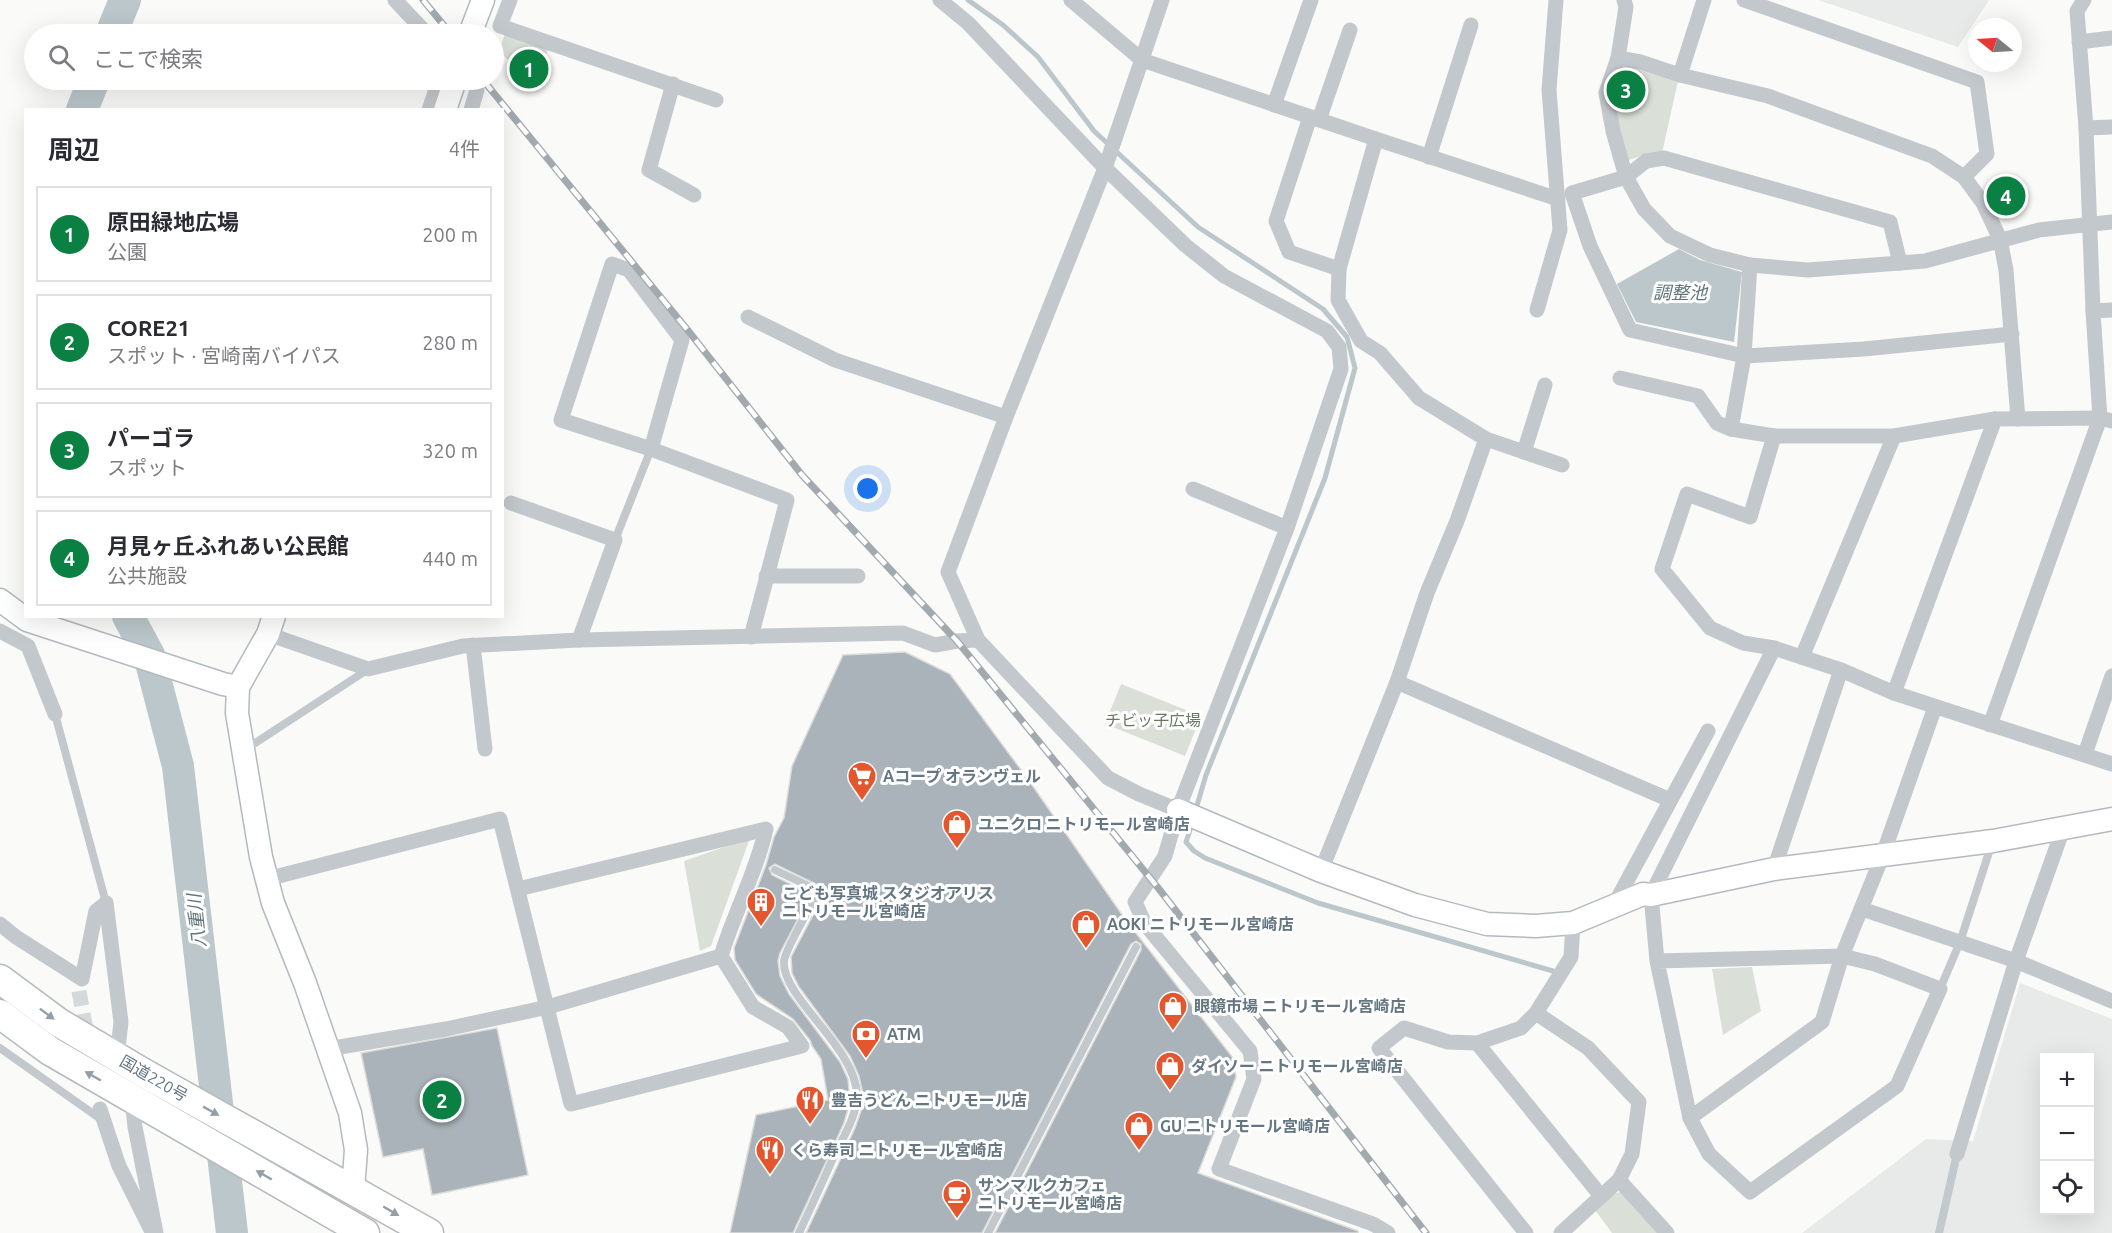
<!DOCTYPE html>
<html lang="ja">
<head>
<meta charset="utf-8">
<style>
  :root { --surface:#fff; --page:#f7f7f7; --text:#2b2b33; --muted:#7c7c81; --line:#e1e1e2; --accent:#0b8043 }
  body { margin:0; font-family:Ubuntu,"Noto Sans JP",sans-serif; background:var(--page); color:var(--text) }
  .controls { position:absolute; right:18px; bottom:18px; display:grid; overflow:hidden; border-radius:0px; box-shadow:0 6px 24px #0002 }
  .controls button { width:54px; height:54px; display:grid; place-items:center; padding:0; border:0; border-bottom:2px solid var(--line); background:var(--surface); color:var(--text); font:30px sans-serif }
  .compass { position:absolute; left:1968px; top:18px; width:54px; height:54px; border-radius:50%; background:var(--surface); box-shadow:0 6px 24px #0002; rotate:288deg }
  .you { position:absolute; left:868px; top:489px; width:21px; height:21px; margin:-15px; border:4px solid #fff; border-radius:50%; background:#1a73e8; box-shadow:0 0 0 9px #1a73e833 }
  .badge { display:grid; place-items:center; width:39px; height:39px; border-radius:50%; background:var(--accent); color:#fff; font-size:20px; font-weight:700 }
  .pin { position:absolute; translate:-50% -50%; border:3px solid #fff; box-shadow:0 2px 6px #0006 }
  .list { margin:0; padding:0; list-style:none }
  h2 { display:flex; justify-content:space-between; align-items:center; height:78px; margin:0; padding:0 24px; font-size:26px }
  h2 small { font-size:20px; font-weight:400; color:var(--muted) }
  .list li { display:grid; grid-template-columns:39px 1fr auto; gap:18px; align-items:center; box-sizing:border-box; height:96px; margin:0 12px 12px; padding:0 12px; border:2px solid var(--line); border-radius:0px }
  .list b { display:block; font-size:22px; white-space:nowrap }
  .list p { margin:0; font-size:20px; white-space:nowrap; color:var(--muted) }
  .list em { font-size:20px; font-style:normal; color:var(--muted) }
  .icon { flex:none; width:33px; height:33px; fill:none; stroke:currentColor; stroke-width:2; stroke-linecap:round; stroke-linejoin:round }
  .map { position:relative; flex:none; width:2112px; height:1233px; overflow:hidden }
  .search { position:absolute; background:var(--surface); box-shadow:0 6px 24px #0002; left:24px; top:24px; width:480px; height:66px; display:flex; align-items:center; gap:15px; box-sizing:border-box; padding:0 21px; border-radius:33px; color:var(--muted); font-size:22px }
  .panel { position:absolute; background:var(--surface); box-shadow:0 6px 24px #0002; left:24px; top:108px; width:480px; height:510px; border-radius:0px }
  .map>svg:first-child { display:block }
  .built { fill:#e8e9e9; fill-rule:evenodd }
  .green { fill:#dadfd7 }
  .water { fill:#bbc7cb }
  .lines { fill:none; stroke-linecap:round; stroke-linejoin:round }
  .stream { stroke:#bbc7cb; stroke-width:5 }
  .river { stroke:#bbc7cb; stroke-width:32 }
  .building { fill:#aab3b9; stroke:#dcdcda; stroke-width:1.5 }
  .street-tunnel { stroke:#d5d9db; stroke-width:15; stroke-dasharray:15 8; stroke-linecap:butt }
  .secondary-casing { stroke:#b3babf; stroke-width:25 }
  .highway-casing { stroke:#b4b9bd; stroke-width:31 }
  .lane { stroke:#c3c8cc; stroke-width:8 }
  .street { stroke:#c3c8cc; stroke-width:15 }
  .secondary { stroke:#fff; stroke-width:22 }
  .highway { stroke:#fff; stroke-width:28 }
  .rail-casing { stroke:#a2aab0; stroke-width:7 }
  .rail { stroke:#fff; stroke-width:4.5; stroke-dasharray:14; stroke-linecap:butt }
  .oneway { fill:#939fa8 }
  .labels { text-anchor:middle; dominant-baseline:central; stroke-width:6; stroke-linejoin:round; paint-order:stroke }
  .park-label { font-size:16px; fill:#687a64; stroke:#fff }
  .poi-label { font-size:16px; font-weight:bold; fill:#657683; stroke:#fff; text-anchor:start }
  .street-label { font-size:16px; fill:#657683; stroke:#fff }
  .water-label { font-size:18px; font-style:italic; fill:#60757c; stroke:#fff }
</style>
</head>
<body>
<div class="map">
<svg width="2112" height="1233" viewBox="0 0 2112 1233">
  <rect width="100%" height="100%" fill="#fafaf8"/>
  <g class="built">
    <polygon points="1818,0 1989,0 1958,47"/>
    <path d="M2020 983 2112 1019V1233H1802L1926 1139 1973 1141ZM2044 1058H2090V1210H2044Z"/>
  </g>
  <g class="green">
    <polygon points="505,34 548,49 534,89 499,50"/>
    <polygon points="1618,66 1641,68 1678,81 1662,153 1650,153 1623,162 1610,88"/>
    <polygon points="1121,684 1201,716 1185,756 1105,724"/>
    <polygon points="750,838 711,946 700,951 684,861"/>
    <polygon points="1752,967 1761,1011 1723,1035 1712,969"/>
    <polygon points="1620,1192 1660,1233 1612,1233 1595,1210 1613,1194"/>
  </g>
  <polygon class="water" points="1679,249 1700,260 1742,272 1734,342 1636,322 1617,284"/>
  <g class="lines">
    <g class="stream">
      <polyline points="968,0 1003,25 1038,57 1094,131 1198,227 1323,309 1347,337 1355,368 1325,478 1206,775 1195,812"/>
      <polyline points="1193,821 1186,842 1194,851 1205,858 1318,903 1553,971"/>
    </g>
    <g class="river">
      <polyline points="111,34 125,0"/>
      <polyline points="82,110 94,80"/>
      <polyline points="128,616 149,655 178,766 232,1233"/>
    </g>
  </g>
  <g class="building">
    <polygon points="2019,179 2021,212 1999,213 1993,201 1992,181"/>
    <polygon points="905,652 950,674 1030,782 1125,919 1233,1058 1236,1077 1198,1173 1358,1231 1358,1233 995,1233 1141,950 1141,944 1136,941 1131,944 982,1233 806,1233 855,1128 861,1111 863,1094 859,1076 850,1056 799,987 792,973 791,957 824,894 824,888 775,864 769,868 772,875 811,894 780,953 778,961 780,976 789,994 840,1062 848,1079 850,1102 844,1123 793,1233 730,1233 756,1115 828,1100 821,1059 812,1046 810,1040 793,1019 756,994 735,960 734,948 766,865 774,837 784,818 792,766 843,655"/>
    <polygon points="497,1028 528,1175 432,1195 423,1149 383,1157 361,1053"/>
  </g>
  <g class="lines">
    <polyline class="street-tunnel" points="79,991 88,1041"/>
    <g class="secondary-casing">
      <g id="secondary">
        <polyline points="470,34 483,0"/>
        <polyline points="445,110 455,80"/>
        <polyline points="0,600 27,620 223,684 238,687"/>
        <polyline points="274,616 268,634 238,687 237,713 261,857 273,903 305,983 350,1113 356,1150 353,1189"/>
        <polyline points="1178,810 1321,871 1415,905 1487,924 1536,926 1573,923 1643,894 1651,895 1774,869 1993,841 2112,819"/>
      </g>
    </g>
    <g class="highway-casing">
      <g id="highway">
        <polyline points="0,979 58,1022 142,1072 429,1233"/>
        <polyline points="0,1014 50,1051 365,1233"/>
      </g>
    </g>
    <g class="lane">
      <polyline points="615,540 651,449"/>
      <polyline points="55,714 106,903"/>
      <polyline points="246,749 367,670"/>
      <path d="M775 870 819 891C812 904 785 950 784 961 781 997 856 1047 857 1095 857 1115 844 1136 835 1154 823 1181 811 1207 799 1233"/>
      <polyline points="1940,989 1960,942 1991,846"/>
      <polyline points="0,1048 102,1120"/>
      <polyline points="988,1233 1136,947"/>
      <polyline points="1939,1233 1957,1154"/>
    </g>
    <g class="street">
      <polyline points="395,0 427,34"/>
      <polyline points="510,0 500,26 716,100"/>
      <polyline points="940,0 968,23 1105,168 1185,245 1224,276 1327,331 1339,347 1341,369 1287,528 1178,810 1165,856 1135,902 1145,924 1250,1051 1254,1079 1219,1169 1373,1224 1388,1233"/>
      <polyline points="1071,0 1142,60 1376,139 1558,199"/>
      <polyline points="1162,0 1105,168 1006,417 948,572 978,640 1108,778 1139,794 1178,810"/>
      <polyline points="1624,0 1626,7 1618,58 1606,93 1613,131 1626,177 1644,209 1670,236 1710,255 1750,265 1808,270 1900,263 1925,261 2039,230 2112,222"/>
      <polyline points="1744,0 1977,82 1987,154 1964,177"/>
      <polyline points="2079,42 2112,38"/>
      <polyline points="1618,58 1641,62 1680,75 1768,96 1932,156 1964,177 1983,203 2000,239 2006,270 2018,419"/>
      <polyline points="1680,75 1704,0"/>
      <polyline points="673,84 649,170 694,195"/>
      <polyline points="1274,105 1311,0"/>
      <polyline points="429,110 439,80"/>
      <polyline points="471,110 477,90"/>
      <polyline points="1310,117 1276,221 1289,252 1339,269"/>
      <polyline points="1319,120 1350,30"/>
      <polyline points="2086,128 2112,127"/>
      <polyline points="1376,139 1339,269 1338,300 1361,341 1380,353 1419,398 1486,439 1562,465"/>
      <polyline points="1429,157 1471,25"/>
      <polyline points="1900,263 1890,222 1664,158 1646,161 1626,177 1572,193 1590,246 1630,330 1744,356 1864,349 2012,334"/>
      <polyline points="1537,310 1560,230 1549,90 1556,0"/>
      <polyline points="2093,311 2112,310"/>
      <polyline points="748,317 835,360 1006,417"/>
      <polyline points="1620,378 1698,396 1717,423 1731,429 1774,436 1894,436 1995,419 2100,418 2112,421"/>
      <polyline points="1731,429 1744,356 1750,265"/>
      <polyline points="1774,436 1750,517 1687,494 1662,569 1710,628 1743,643 1774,648 1841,670 1894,693 2112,764"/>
      <polyline points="651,449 682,340 629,270 612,264 561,420 651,449 787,500 751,637"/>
      <polyline points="1524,452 1545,385"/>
      <polyline points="1193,489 1287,528"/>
      <polyline points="511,503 615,540 579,640"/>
      <polyline points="766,576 858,576"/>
      <polyline points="0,631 28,646 55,714"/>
      <polyline points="268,634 368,669 463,646 579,640 903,633 935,645 957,641 978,640"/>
      <polyline points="473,645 485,749"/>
      <polyline points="1802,657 1894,436"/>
      <polyline points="1397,682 1670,800"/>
      <polyline points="1894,693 1995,419"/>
      <polyline points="1990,725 2100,418 2093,311 2086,128 2077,11 2084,0"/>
      <polyline points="2085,754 2112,676"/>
      <polyline points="1774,869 1841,670"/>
      <polyline points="1321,871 1397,682 1427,593 1457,521 1486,439"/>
      <polyline points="267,879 500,819 571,1104 802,1046 788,1027 753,1007 721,956"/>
      <polyline points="106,903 121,1022 117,1057"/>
      <polyline points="1614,905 1708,731"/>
      <polyline points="1862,909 2016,961 2112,1001"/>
      <polyline points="0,924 16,937 82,979 96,911 106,903"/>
      <polyline points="1657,961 1842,956 1875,964 1940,989 1897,1086 1750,1192 1709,1154 1690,1118 1657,961 1651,895 1774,648"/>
      <polyline points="1536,1013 1588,1048 1639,1102 1632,1154 1619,1180 1561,1233"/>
      <polyline points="1477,1043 1601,1196"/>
      <path d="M328 1049 446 1029 548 1007 721 956C734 913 756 873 766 829L518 889"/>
      <polyline points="132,1099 135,1127 156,1233"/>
      <polyline points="100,1109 119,1166 150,1228"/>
      <polyline points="1690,1118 1822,1022 1842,956 1882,857 1935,707"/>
      <polyline points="1957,1154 2016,961 2063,829"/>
      <polyline points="1619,1180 1667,1233"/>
      <polyline points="1526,1233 1379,1048 1404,1028 1448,1042 1477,1043 1521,1028 1536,1013 1571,957 1573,923"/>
    </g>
    <use href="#secondary" class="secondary"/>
    <use href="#highway" class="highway"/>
    <g class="rail-casing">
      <g id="rail">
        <polyline points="423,0 451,34"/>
        <polyline points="483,80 686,328 802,475 957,641 1159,889 1426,1233"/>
      </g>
    </g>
    <use href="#rail" class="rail"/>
  </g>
  <defs><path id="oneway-solid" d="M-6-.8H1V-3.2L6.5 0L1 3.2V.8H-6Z" transform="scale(1.5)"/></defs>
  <g class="oneway">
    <use href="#oneway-solid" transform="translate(47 1014) rotate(37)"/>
    <use href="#oneway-solid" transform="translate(93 1076) rotate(-150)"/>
    <use href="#oneway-solid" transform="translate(211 1111) rotate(29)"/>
    <use href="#oneway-solid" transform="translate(264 1175) rotate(-150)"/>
    <use href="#oneway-solid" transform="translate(391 1211) rotate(30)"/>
  </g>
  <defs>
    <g id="supermarket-pin" transform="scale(1.5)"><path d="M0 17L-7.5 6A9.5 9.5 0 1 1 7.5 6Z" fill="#e4572e" stroke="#fff"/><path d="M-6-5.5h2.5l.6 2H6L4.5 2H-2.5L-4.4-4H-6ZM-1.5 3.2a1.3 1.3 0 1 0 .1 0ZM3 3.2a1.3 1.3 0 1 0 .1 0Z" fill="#fff"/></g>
    <g id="shop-pin" transform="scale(1.5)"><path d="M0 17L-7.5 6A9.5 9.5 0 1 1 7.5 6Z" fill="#e4572e" stroke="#fff"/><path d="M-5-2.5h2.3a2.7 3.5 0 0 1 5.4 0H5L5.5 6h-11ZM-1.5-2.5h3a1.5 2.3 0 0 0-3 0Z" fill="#fff"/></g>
    <g id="building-pin" transform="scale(1.5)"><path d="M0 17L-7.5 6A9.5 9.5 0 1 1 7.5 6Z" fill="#e4572e" stroke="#fff"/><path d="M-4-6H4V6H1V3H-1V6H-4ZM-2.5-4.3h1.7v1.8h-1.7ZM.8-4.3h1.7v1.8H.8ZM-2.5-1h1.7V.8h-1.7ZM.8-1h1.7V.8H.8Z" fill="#fff"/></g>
    <g id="bank-pin" transform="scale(1.5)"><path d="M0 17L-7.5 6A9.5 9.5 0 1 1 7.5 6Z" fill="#e4572e" stroke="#fff"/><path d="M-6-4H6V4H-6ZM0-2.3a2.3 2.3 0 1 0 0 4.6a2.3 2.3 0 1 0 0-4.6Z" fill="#fff"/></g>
    <g id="restaurant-pin" transform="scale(1.5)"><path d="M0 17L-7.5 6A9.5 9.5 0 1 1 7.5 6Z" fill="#e4572e" stroke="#fff"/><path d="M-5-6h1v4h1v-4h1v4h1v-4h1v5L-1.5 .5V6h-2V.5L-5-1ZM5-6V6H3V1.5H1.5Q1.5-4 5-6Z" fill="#fff"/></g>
    <g id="cafe-pin" transform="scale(1.5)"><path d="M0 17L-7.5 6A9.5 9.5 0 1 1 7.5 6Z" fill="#e4572e" stroke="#fff"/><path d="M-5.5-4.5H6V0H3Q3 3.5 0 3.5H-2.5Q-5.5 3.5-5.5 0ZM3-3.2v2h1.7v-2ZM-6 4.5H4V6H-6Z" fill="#fff"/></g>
  </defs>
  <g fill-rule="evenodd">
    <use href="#supermarket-pin" x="862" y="776"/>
    <use href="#shop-pin" x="957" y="824"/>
    <use href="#building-pin" x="761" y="902"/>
    <use href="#shop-pin" x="1086" y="924"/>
    <use href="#shop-pin" x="1173" y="1006"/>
    <use href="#bank-pin" x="866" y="1034"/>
    <use href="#shop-pin" x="1170" y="1066"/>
    <use href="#restaurant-pin" x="810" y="1100"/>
    <use href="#shop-pin" x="1139" y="1126"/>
    <use href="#restaurant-pin" x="770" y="1150"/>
    <use href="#cafe-pin" x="957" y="1194"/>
  </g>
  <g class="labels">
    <g class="park-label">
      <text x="1153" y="720">チビッ子広場</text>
    </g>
    <g class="poi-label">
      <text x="883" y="776">Aコープ オランヴェル</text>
      <text x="978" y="824">ユニクロ ニトリモール宮崎店</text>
      <text x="782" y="893">こども写真城 スタジオアリス<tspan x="782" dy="18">ニトリモール宮崎店</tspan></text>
      <text x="1107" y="924">AOKI ニトリモール宮崎店</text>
      <text x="1194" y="1006">眼鏡市場 ニトリモール宮崎店</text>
      <text x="887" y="1034">ATM</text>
      <text x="1191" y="1066">ダイソー ニトリモール宮崎店</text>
      <text x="831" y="1100">豊吉うどん ニトリモール店</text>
      <text x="1160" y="1126">GU ニトリモール宮崎店</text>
      <text x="791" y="1150">くら寿司 ニトリモール宮崎店</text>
      <text x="978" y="1185">サンマルクカフェ<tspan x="978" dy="18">ニトリモール宮崎店</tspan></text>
    </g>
    <g class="street-label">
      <text transform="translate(154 1078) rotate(30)">国道220号</text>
    </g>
    <g class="water-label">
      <text x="1680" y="292">調整池</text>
      <text transform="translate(196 921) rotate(-96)">八重川</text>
    </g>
  </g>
</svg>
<div class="controls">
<button>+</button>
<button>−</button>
<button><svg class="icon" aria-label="locate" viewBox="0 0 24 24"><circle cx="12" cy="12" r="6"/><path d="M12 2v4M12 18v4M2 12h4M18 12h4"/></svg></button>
</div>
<svg class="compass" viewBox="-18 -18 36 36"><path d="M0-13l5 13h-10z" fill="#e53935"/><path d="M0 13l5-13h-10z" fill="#7c7c81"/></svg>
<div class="you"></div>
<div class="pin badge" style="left:529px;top:69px">1</div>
<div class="pin badge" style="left:442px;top:1100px">2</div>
<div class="pin badge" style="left:1626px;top:90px">3</div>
<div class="pin badge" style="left:2006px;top:196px">4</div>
<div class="search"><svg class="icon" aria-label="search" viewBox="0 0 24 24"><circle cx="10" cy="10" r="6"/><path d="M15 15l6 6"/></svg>ここで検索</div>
<section class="panel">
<h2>周辺<small>4件</small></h2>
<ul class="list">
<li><span class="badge">1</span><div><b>原田緑地広場</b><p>公園</p></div><em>200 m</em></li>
<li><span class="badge">2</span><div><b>CORE21</b><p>スポット · 宮崎南バイパス</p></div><em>280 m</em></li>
<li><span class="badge">3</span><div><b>パーゴラ</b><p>スポット</p></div><em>320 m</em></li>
<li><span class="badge">4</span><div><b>月見ヶ丘ふれあい公民館</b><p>公共施設</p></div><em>440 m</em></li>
</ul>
</section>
</div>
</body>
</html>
